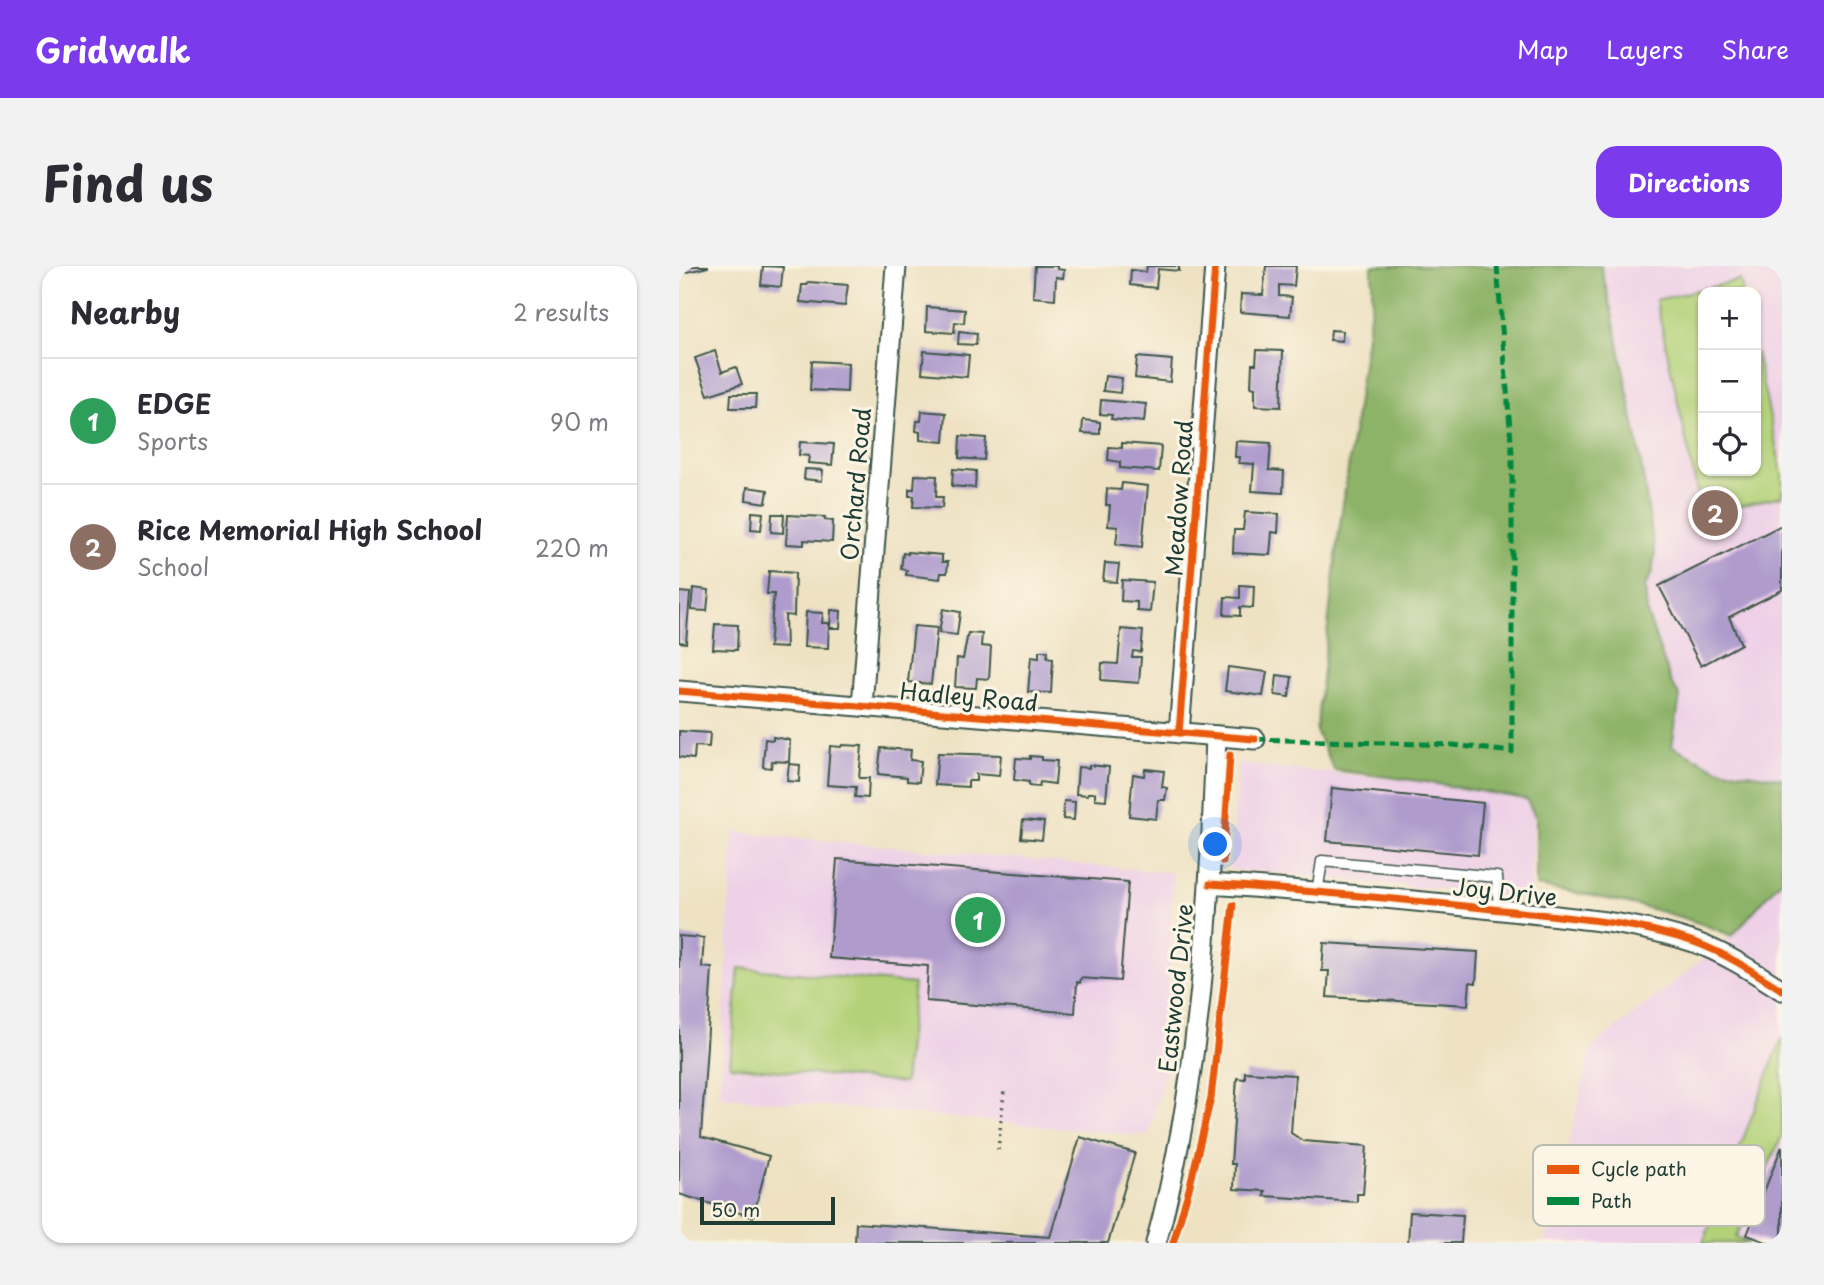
<!DOCTYPE html>
<html lang="en">
<head>
<meta charset="utf-8">
<style>
  :root { --surface:#fff; --page:#f2f2f3; --text:#2b2b33; --muted:#7c7c81; --line:#e1e1e2; --accent:#7c3aed }
  body { margin:0; font-family:"Playpen Sans",sans-serif; background:var(--page); color:var(--text) }
  .controls { position:absolute; right:21px; top:21px; display:grid; overflow:hidden; border-radius:14px; box-shadow:0 2px 5px #0004 }
  .controls button { width:63px; height:63px; display:grid; place-items:center; padding:0; border:0; border-bottom:2px solid var(--line); background:var(--surface); color:var(--text); font:35px sans-serif }
  .scale { position:absolute; left:21px; bottom:18px; width:135px; box-sizing:border-box; padding-left:7px; border:4px solid #1f3d34; border-top:0; font-size:19px; line-height:24px; white-space:nowrap; color:#1f3d34; -webkit-text-stroke:5px #fcf5e5; paint-order:stroke }
  .you { position:absolute; left:537px; top:579px; width:24px; height:24px; margin:-18px; border:5px solid #fff; border-radius:50%; background:#1a73e8; box-shadow:0 0 0 10px #1a73e833 }
  .badge { display:grid; place-items:center; width:46px; height:46px; border-radius:50%; background:var(--accent); color:#fff; font-size:23px; font-weight:700 }
  .pin { position:absolute; translate:-50% -50%; border:4px solid #fff; box-shadow:0 2px 7px #0006 }
  .list { margin:0; padding:0; list-style:none }
  h2 { display:flex; justify-content:space-between; align-items:center; height:91px; margin:0; padding:0 28px; font-size:30px }
  h2 small { font-size:23px; font-weight:400; color:var(--muted) }
  .list li { display:grid; grid-template-columns:46px 1fr auto; gap:21px; align-items:center; box-sizing:border-box; height:126px; padding:0 28px; border-top:2px solid var(--line) }
  .list b { display:block; font-size:26px; white-space:nowrap }
  .list p { margin:0; font-size:23px; white-space:nowrap; color:var(--muted) }
  .list em { font-size:23px; font-style:normal; color:var(--muted) }
  .icon { flex:none; width:38px; height:38px; fill:none; stroke:currentColor; stroke-width:2; stroke-linecap:round; stroke-linejoin:round }
  .map { position:relative; flex:none; width:1103px; height:977px; overflow:hidden; border-radius:21px }
  header { display:flex; align-items:center; gap:42px; box-sizing:border-box; height:98px; padding:0 35px; background:var(--accent); color:#fff }
  header strong { font-size:33px }
  nav { display:flex; gap:38px; margin-inline-start:auto; font-size:24px }
  .intro { display:flex; align-items:center; justify-content:space-between; box-sizing:border-box; height:168px; padding:0 42px }
  h1 { margin:0; font-size:49px }
  .button { padding:18px 32px; border-radius:21px; background:var(--accent); color:#fff; font-size:24px; font-weight:700 }
  main { display:flex; gap:42px; padding:0 42px }
  aside { flex:1; background:var(--surface); border-radius:21px; box-shadow:0 2px 5px #0004 }
  .map>svg:first-child { display:block }
  .built { fill:#eed0e7; fill-rule:evenodd }
  .green { fill:#b2d178; stroke:#688756; stroke-width:2 }
  .forest { fill:#8db368; stroke:#56784e; stroke-width:2 }
  .building { fill:#af9ccd }
  .lines { fill:none; stroke-linecap:round; stroke-linejoin:round }
  .service-casing { stroke:#3e5649; stroke-width:13 }
  .minor-casing { stroke:#3e5649; stroke-width:23 }
  .path { stroke:#3e5649; stroke-width:3.5; stroke-dasharray:2 5; stroke-linecap:butt }
  .service { stroke:#fff; stroke-width:10 }
  .minor { stroke:#fff; stroke-width:19 }
  .quiet { stroke:#00873e; stroke-width:5; stroke-dasharray:10 5; stroke-linecap:butt }
  .cycleway-casing { stroke:#fcf5e5; stroke-width:11 }
  .cycleway { stroke:#e8590c; stroke-width:7 }
  .labels { text-anchor:middle; dominant-baseline:central; stroke-width:6; stroke-linejoin:round; paint-order:stroke }
  .street-label { font-size:23px; fill:#1f3d34; stroke:#fcf5e5 }
  .key { fill:#fcf5e5; stroke:#babeb0; stroke-width:2 }
  .key-label { font-size:19px; fill:#1f3d34 }
</style>
</head>
<body>
<header>
<strong>Gridwalk</strong>
<nav><a>Map</a><a>Layers</a><a>Share</a></nav>
</header>
<div class="intro"><h1>Find us</h1><a class="button">Directions</a></div>
<main>
<aside>
<h2>Nearby<small>2 results</small></h2>
<ul class="list">
<li><span class="badge" style="background:#2e9e5b">1</span><div><b>EDGE</b><p>Sports</p></div><em>90 m</em></li>
<li><span class="badge" style="background:#8d6e63">2</span><div><b>Rice Memorial High School</b><p>School</p></div><em>220 m</em></li>
</ul>
</aside>
<div class="map">
<svg width="1103" height="977" viewBox="0 0 1103 977">
  <rect width="100%" height="100%" fill="#fcf5e5"/>
  <filter id="ink" filterUnits="userSpaceOnUse"><feTurbulence type="fractalNoise" baseFrequency=".0143" numOctaves="2"/><feDisplacementMap in="SourceGraphic" scale="14" xChannelSelector="R" yChannelSelector="G"/><feConvolveMatrix kernelMatrix="1 2 1 2 8 2 1 2 1" color-interpolation-filters="sRGB"/></filter>
  <filter id="wash" filterUnits="userSpaceOnUse"><feTurbulence type="fractalNoise" baseFrequency=".00686" numOctaves="4" result="noise"/><feDisplacementMap in="SourceGraphic" scale="28" xChannelSelector="R" yChannelSelector="G"/><feGaussianBlur stdDeviation="1.57" result="paint"/><feColorMatrix in="noise" values="0 0 0 0 0 0 0 0 0 0 0 0 0 0 0 0 0 1.4 0 .05"/><feComposite in="paint" operator="in"/></filter>
  <g filter="url(#wash)">
    <rect width="100%" height="100%" fill="#eee2c3"/>
    <g class="built">
      <path d="M922 0H1103V512L1039 503 993 480 1001 431 992 416 968 347 966 320 973 307 976 288 960 184 934 51ZM1024 26H1077V205H1024Z"/>
      <polygon points="560,498 856,527 851,632 551,603"/>
      <polygon points="54,566 494,607 487,804 469,870 41,830"/>
      <polygon points="1103,613 1103,977 867,977 912,782 1053,670"/>
    </g>
    <g class="green">
      <polygon points="1061,14 1064,26 1024,26 1024,205 1077,205 1077,86 1103,207 1103,230 1023,248 977,34"/>
      <polygon points="60,702 235,718 225,817 51,800"/>
      <polygon points="1103,772 1103,870 1057,971 1070,977 1024,977"/>
    </g>
    <path class="forest" d="M693 0H922L934 51 960 184 976 288 973 307 966 320 968 347 992 416 1001 431 993 480 1039 503 1103 512V613L1053 670C991 643 923 631 857 620V552L847 533 740 515 655 504 637 465 659 273 693 35Z"/>
    <g id="blocks">
      <g class="building">
        <polygon points="0,0 29,0 29,1 0,8"/>
        <polygon points="84,0 104,1 102,21 82,19"/>
        <polygon points="356,0 378,0 378,3 385,4 384,12 377,11 376,33 354,31"/>
        <polygon points="468,0 500,0 500,5 479,3 477,22 451,19 452,4 467,6"/>
        <polygon points="587,0 617,0 615,20 600,19 600,30 613,31 611,50 561,46 562,28 584,29"/>
        <polygon points="129,16 169,19 166,40 121,36 123,19 128,19"/>
        <polygon points="248,41 286,44 285,57 276,56 275,67 247,65"/>
        <polygon points="652,64 664,65 663,75 651,74"/>
        <polygon points="280,66 298,68 297,79 279,78"/>
        <polygon points="578,84 604,85 602,141 576,140 576,122 572,121 573,98 577,98"/>
        <polygon points="36,85 43,106 57,101 63,118 29,129 16,92"/>
        <polygon points="245,85 290,89 288,111 243,107"/>
        <polygon points="458,91 493,94 491,116 456,112"/>
        <polygon points="133,95 169,97 168,126 131,124"/>
        <polygon points="426,110 443,112 441,127 424,125"/>
        <polygon points="52,128 77,128 76,142 51,142"/>
        <polygon points="422,134 467,138 465,156 432,153 433,149 421,148"/>
        <polygon points="243,145 267,147 265,176 241,174 241,166 237,165 238,155 242,155"/>
        <polygon points="404,154 421,156 421,168 403,167"/>
        <polygon points="281,170 307,172 305,194 280,192"/>
        <polygon points="557,175 592,177 590,204 605,205 604,227 573,225 575,198 560,197 561,191 556,191"/>
        <polygon points="121,176 155,178 153,199 129,197 130,190 120,189"/>
        <polygon points="443,177 482,180 480,205 441,202 441,196 429,194 430,181 443,182"/>
        <polygon points="126,203 144,204 143,215 125,213"/>
        <polygon points="274,203 297,205 296,222 273,220"/>
        <polygon points="236,209 258,210 257,231 264,231 263,242 234,241 235,230 230,230 230,223 235,223"/>
        <polygon points="443,217 469,220 463,281 437,278 439,261 429,260 431,239 427,239 428,223 442,224"/>
        <polygon points="68,221 89,224 87,237 67,234"/>
        <polygon points="73,246 84,247 82,264 72,263"/>
        <polygon points="566,246 600,248 599,267 593,266 591,289 554,287 555,264 564,264"/>
        <polygon points="93,248 105,248 104,267 92,266"/>
        <polygon points="109,249 146,251 146,254 154,255 153,276 125,274 125,279 107,278"/>
        <polygon points="1103,259 1103,324 1050,351 1062,378 1022,400 980,320"/>
        <polygon points="229,286 263,289 263,296 269,296 268,307 262,307 261,313 227,309 228,304 222,303 224,287 229,288"/>
        <polygon points="426,297 440,298 438,316 424,315"/>
        <polygon points="90,305 116,307 115,350 106,349 107,382 90,381 95,328 88,328"/>
        <polygon points="443,314 474,316 471,346 458,345 458,336 442,335"/>
        <polygon points="561,319 575,320 574,342 561,341 561,350 545,349 546,331 561,332"/>
        <polygon points="14,322 30,324 28,345 12,344"/>
        <polygon points="0,326 11,327 7,377 0,376"/>
        <polygon points="264,343 281,346 278,369 260,367"/>
        <polygon points="152,344 162,345 161,362 151,362"/>
        <polygon points="127,346 144,347 143,357 150,357 149,382 125,381"/>
        <polygon points="36,358 59,359 58,384 34,383"/>
        <polygon points="235,360 258,362 252,418 229,416"/>
        <polygon points="442,363 464,365 462,386 454,385 453,391 462,391 460,417 422,414 423,397 439,398"/>
        <polygon points="289,367 303,368 302,380 312,381 310,413 298,412 297,422 276,421 278,392 284,393"/>
        <polygon points="360,385 369,385 368,392 374,393 372,427 349,426 352,391 360,392"/>
        <polygon points="549,401 588,406 584,430 546,425"/>
        <polygon points="598,409 613,411 610,431 596,429"/>
        <polygon points="0,465 31,467 30,481 16,480 15,493 0,491"/>
        <polygon points="94,471 111,474 110,496 93,495 92,502 84,501 86,473 94,474"/>
        <polygon points="163,479 183,480 180,512 190,512 189,532 176,531 177,521 148,519 151,480 162,481"/>
        <polygon points="202,482 232,484 231,494 242,495 240,516 228,515 228,511 199,508"/>
        <polygon points="259,487 322,489 320,510 297,508 297,515 289,515 289,521 256,519"/>
        <polygon points="351,490 363,491 363,494 378,495 376,518 361,516 360,521 350,520 350,516 335,514 337,492 351,493"/>
        <polygon points="110,498 121,499 120,516 108,515"/>
        <polygon points="410,499 430,501 427,534 416,533 416,527 409,527 409,529 397,528 399,501 410,502"/>
        <polygon points="466,503 485,505 483,521 488,522 486,534 479,534 477,553 450,550 454,508 465,510"/>
        <polygon points="653,522 804,537 799,589 648,575"/>
        <polygon points="385,535 396,536 395,554 384,553"/>
        <polygon points="344,554 365,556 363,574 342,572"/>
        <polygon points="158,593 449,616 441,715 402,712 401,717 398,716 396,747 247,735 249,700 150,692"/>
        <polygon points="0,670 25,672 23,701 33,702 22,871 90,890 74,951 0,928"/>
        <polygon points="645,677 799,686 797,717 791,716 789,739 648,731 650,705 643,705"/>
        <polygon points="566,806 616,809 612,867 624,875 688,880 684,928 678,928 678,936 585,930 586,925 555,923 556,898 552,898 558,812 566,813"/>
        <polygon points="401,871 456,887 429,977 176,977 177,957 371,971"/>
        <polygon points="1103,880 1103,977 1090,977 1068,969"/>
        <polygon points="731,946 784,949 782,977 729,977"/>
      </g>
    </g>
  </g>
  <g filter="url(#ink)">
    <use href="#blocks" fill-opacity="0" stroke="#3e5649" stroke-width="2"/>
    <g class="lines">
      <g class="service-casing">
        <polyline id="service" points="638,627 643,595 818,611 820,644"/>
      </g>
      <g class="minor-casing">
        <g id="minor">
          <polyline points="0,425 576,473"/>
          <polyline points="183,440 217,0"/>
          <polyline points="500,467 536,0"/>
          <path d="M531 618C632 625 732 634 832 645 894 652 956 656 1015 676 1046 687 1075 706 1103 724"/>
          <path d="M477 977C522 812 531 639 537 470"/>
        </g>
      </g>
      <polyline class="path" points="319,884 325,826"/>
      <use href="#service" class="service"/>
      <use href="#minor" class="minor"/>
      <polyline class="quiet" points="576,473 774,479 833,486 833,187 818,0"/>
      <g class="cycleway-casing">
        <g id="cycleway">
          <polyline points="0,425 576,473"/>
          <polyline points="500,467 536,0"/>
          <polyline points="544,596 551,489"/>
          <path d="M531 618C632 625 732 634 832 645 894 652 956 656 1015 676 1046 687 1075 706 1103 724"/>
          <polyline points="494,977 510,923 532,832 554,639"/>
        </g>
      </g>
      <use href="#cycleway" class="cycleway"/>
    </g>
  </g>
  <g class="labels">
    <g class="street-label">
      <text transform="translate(176 218) rotate(-85)">Orchard Road</text>
      <text transform="translate(499 232) rotate(-86)">Meadow Road</text>
      <text transform="translate(290 430) rotate(5)">Hadley Road</text>
      <text transform="translate(826 625) rotate(6)">Joy Drive</text>
      <text transform="translate(496 722) rotate(-84)">Eastwood Drive</text>
    </g>
  </g>
  <rect x="854" y="879" width="232" height="81" rx="10" class="key"/>
  <rect x="868" y="899" width="32" height="9" fill="#e8590c"/>
  <rect x="868" y="931" width="32" height="8" fill="#00873e"/>
  <g class="key-label">
    <text x="912" y="910">Cycle path</text>
    <text x="912" y="942">Path</text>
  </g>
</svg>
<div class="controls">
<button>+</button>
<button>−</button>
<button><svg class="icon" aria-label="locate" viewBox="0 0 24 24"><circle cx="12" cy="12" r="6"/><path d="M12 2v4M12 18v4M2 12h4M18 12h4"/></svg></button>
</div>
<div class="scale">50 m</div>
<div class="you"></div>
<div class="pin badge" style="left:299px;top:654px;background:#2e9e5b">1</div>
<div class="pin badge" style="left:1036px;top:247px;background:#8d6e63">2</div>
</div>
</main>
</body>
</html>
